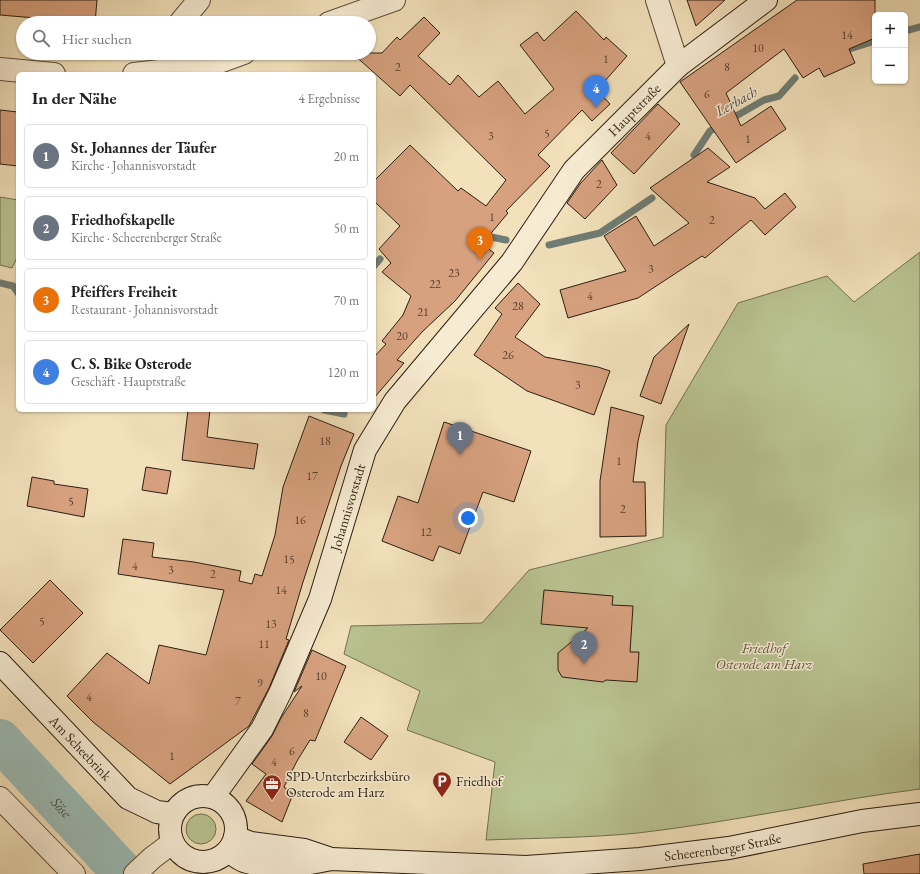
<!DOCTYPE html>
<html lang="de">
<head>
<meta charset="utf-8">
<style>
  :root { --surface:#fff; --page:#f6f6f6; --text:#222; --muted:#767676; --line:#e0e0e0; --accent:#8f2418 }
  body { margin:0; font-family:"EB Garamond",serif; background:var(--page); color:var(--text) }
  .controls { position:absolute; right:12px; top:12px; display:grid; overflow:hidden; border-radius:6px; box-shadow:0 1px 3px #0004 }
  .controls button { width:36px; height:36px; display:grid; place-items:center; padding:0; border:0; border-bottom:1px solid var(--line); background:var(--surface); color:var(--text); font:20px sans-serif }
  .you { position:absolute; left:468px; top:518px; width:14px; height:14px; margin:-10px; border:3px solid #fff; border-radius:50%; background:#1a73e8; box-shadow:0 0 0 6px #1a73e833 }
  .badge { display:grid; place-items:center; width:26px; height:26px; border-radius:50%; background:var(--accent); color:#fff; font-size:13px; font-weight:700 }
  .pin { position:absolute; translate:-50% -33px; filter:drop-shadow(0 1px 2px #0008) }
  .pin::after { content:''; position:absolute; top:21px; width:14px; height:12px; background:inherit; clip-path:polygon(0 0,100% 0,50% 100%) }
  .list { margin:0; padding:0; list-style:none }
  h2 { display:flex; justify-content:space-between; align-items:center; height:52px; margin:0; padding:0 16px; font-size:17px }
  h2 small { font-size:13px; font-weight:400; color:var(--muted) }
  .list li { display:grid; grid-template-columns:26px 1fr auto; gap:12px; align-items:center; box-sizing:border-box; height:64px; margin:0 8px 8px; padding:0 8px; border:1px solid var(--line); border-radius:6px }
  .list b { display:block; font-size:15px; white-space:nowrap }
  .list p { margin:0; font-size:13px; white-space:nowrap; color:var(--muted) }
  .list em { font-size:13px; font-style:normal; color:var(--muted) }
  .icon { flex:none; width:22px; height:22px; fill:none; stroke:currentColor; stroke-width:2; stroke-linecap:round; stroke-linejoin:round }
  .map { position:relative; flex:none; width:920px; height:874px; overflow:hidden }
  .search { position:absolute; background:var(--surface); box-shadow:0 1px 3px #0004; left:16px; top:16px; width:360px; height:44px; display:flex; align-items:center; gap:10px; box-sizing:border-box; padding:0 14px; border-radius:22px; color:var(--muted); font-size:15px }
  .panel { position:absolute; background:var(--surface); box-shadow:0 1px 3px #0004; left:16px; top:72px; width:360px; height:340px; border-radius:6px }
  .map>svg:first-child { display:block }
  .green { fill:#b9c391; stroke:#727052 }
  .lines { fill:none; stroke-linecap:round; stroke-linejoin:round }
  .stream { stroke:#6f7d74; stroke-width:7 }
  .river { stroke:#9cbcb6; stroke-width:42 }
  .building { fill:#d7a17f; stroke:#2c1e12 }
  .street-casing { stroke:#5e4f3c; stroke-width:24 }
  .secondary-casing { stroke:#2c1e12; stroke-width:24 }
  .street { stroke:#f7ecd3; stroke-width:22 }
  .secondary { stroke:#f7ecd3; stroke-width:22 }
  .labels { text-anchor:middle; dominant-baseline:central; stroke-width:3; stroke-linejoin:round; paint-order:stroke }
  .number-label { font-size:12px; fill:#573f2d }
  .street-label { font-size:14px; fill:#2c1e12; stroke:#f7ecd3 }
  .park-label { font-size:14px; font-style:italic; fill:#565038; stroke:#f7ecd3 }
  .poi-label { font-size:14px; fill:#2c1e12; stroke:#f7ecd3; text-anchor:start }
  .water-label { font-size:15px; font-style:italic; fill:#4e4d43; stroke:#f7ecd3 }
</style>
</head>
<body>
<div class="map">
<svg width="920" height="874" viewBox="0 0 920 874">
  <rect width="100%" height="100%" fill="#f2e1bb"/>
  <filter id="stains"><feTurbulence type="fractalNoise" baseFrequency=".005" numOctaves="4"/><feColorMatrix values="0 0 0 0 .2 0 0 0 0 .09 0 0 0 0 .02 0 0 0 .5 -.17"/></filter>
  <radialGradient id="worn" r=".72"><stop offset=".6" stop-color="#630" stop-opacity="0"/><stop offset="1" stop-color="#630" stop-opacity=".3"/></radialGradient>
  <g class="green">
    <polygon points="0,197 18,200 18,255 12,268 0,265"/>
    <path d="M920 252V789C826 801 733 822 638 833 588 838 537 838 486 840L495 762 407 730 420 691 344 654 351 626 482 623 529 570 663 537 666 425 738 303 827 276 854 302Z"/>
    <circle cx="201" cy="829" r="15"/>
  </g>
  <g class="lines">
    <g class="stream">
      <polyline points="905,31 920,27"/>
      <polyline points="843,51 875,41"/>
      <polyline points="694,155 710,131 764,100 779,96 795,78"/>
      <polyline points="480,236 486,236 506,240"/>
      <polyline points="549,245 600,233 652,198"/>
      <polyline points="374,266 380,259"/>
      <polyline points="0,283 13,286 18,293"/>
      <polyline points="324,410 344,414"/>
    </g>
    <path class="river" id="s1" d="M0 740 124 874"/>
  </g>
  <g class="building">
    <polygon points="0,0 97,0 95,23 0,15"/>
    <polygon points="687,0 725,0 696,26"/>
    <polygon points="797,0 875,0 875,38 849,49 855,63 824,77 819,68 803,78 784,49 726,93 741,126 771,106 786,129 736,163 680,82"/>
    <polygon points="576,11 604,40 606,37 627,56 597,90 610,104 592,121 582,110 538,155 550,166 506,211 508,213 482,244 494,253 455,301 423,331 397,360 404,363 374,398 374,357 386,344 382,341 403,315 411,296 382,272 391,263 379,249 400,226 374,201 374,181 410,145 458,191 461,188 486,206 506,180 410,85 400,96 352,53 382,53 397,37 400,40 424,17 440,33 418,56 450,85 458,75 479,97 498,81 525,114 554,89 520,45 537,32 544,41"/>
    <polygon points="658,104 680,124 634,174 611,153"/>
    <polygon points="0,110 18,112 18,166 0,164"/>
    <polygon points="708,148 730,167 707,182 755,198 765,209 785,193 796,207 765,235 751,220 705,258 702,256 638,298 568,318 560,290 626,271 604,236 636,216 654,246 689,223 650,188"/>
    <polygon points="602,160 617,185 585,219 567,203 580,184"/>
    <polygon points="518,283 540,304 515,337 545,357 598,367 610,371 594,415 527,391 474,355 502,314 495,308"/>
    <polygon points="689,324 661,404 640,396 654,357"/>
    <polygon points="611,407 644,416 638,441 633,482 645,482 646,536 600,537 600,481"/>
    <polygon points="188,410 210,410 207,437 258,444 254,469 182,460"/>
    <polygon points="309,416 354,434 341,466 303,582 286,639 289,640 269,688 249,726 170,784 93,722 67,696 107,653 149,684 159,645 206,655 224,590 118,574 123,539 154,543 152,557 194,562 241,571 239,581 252,584 255,574 262,576 275,535 283,487"/>
    <polygon points="444,422 531,451 514,502 483,492 460,554 439,546 433,561 382,541 398,496 418,503"/>
    <polygon points="146,467 171,471 167,494 142,490"/>
    <polygon points="32,477 54,481 54,484 88,489 84,517 27,506"/>
    <polygon points="50,580 83,613 33,663 0,630"/>
    <polygon points="544,590 613,596 612,605 633,606 630,652 639,652 637,682 606,680 603,682 562,677 558,670 558,653 588,628 541,624"/>
    <polygon points="312,650 346,666 315,741 310,740 297,761 284,787 293,794 282,822 246,801 266,774 252,764 272,736 281,718 302,686 294,692"/>
    <polygon points="361,717 388,736 371,760 344,742"/>
    <polygon points="920,854 920,874 864,874 863,864"/>
  </g>
  <g class="lines">
    <g class="street-casing">
      <g id="street">
        <polyline points="657,0 678,66"/>
        <polyline points="180,23 199,0"/>
        <polyline points="329,23 394,0"/>
        <polyline points="0,69 54,74"/>
        <polyline points="134,74 211,65 244,53"/>
        <polyline points="0,798 74,874"/>
        <polyline points="135,874 152,858 172,843"/>
      </g>
    </g>
    <g class="secondary-casing">
      <g id="secondary">
        <path id="s2" d="M0 663 128 798 157 812 172 814"/>
        <circle cx="203" cy="829" r="33"/>
        <path id="s3" d="M213 797 262 729 280 693 320 599 365 450 395 401 512 262 574 170 678 66 766 0"/>
        <polyline points="235,837 251,843 304,850 328,858"/>
        <path id="s4" d="M228 851C233 854 238 859 244 861 272 870 303 865 331 859L526 867 640 859 729 848 862 821 920 814"/>
      </g>
    </g>
    <use href="#street" class="street"/>
    <use href="#secondary" class="secondary"/>
  </g>
  <defs>
    <g id="parking-pin" transform="scale(1)"><path d="M0 17L-7.5 6A9.5 9.5 0 1 1 7.5 6Z" fill="#8f2418" stroke="#f7ecd3"/><path d="M-3.5-5.5H1a3.5 3.5 0 0 1 0 7H-1V5.5H-3.5ZM-1-3.4V-.6H.8a1.4 1.4 0 0 0 0-2.8Z" fill="#fff"/></g>
    <g id="office-pin" transform="scale(1)"><path d="M0 17L-7.5 6A9.5 9.5 0 1 1 7.5 6Z" fill="#8f2418" stroke="#f7ecd3"/><path d="M-6-3h4V-5.5h4V-3h4V5H-6ZM-1-4.5V-3h2v-1.5ZM-6 0V1H6V0Z" fill="#fff"/></g>
  </defs>
  <g fill-rule="evenodd">
    <use href="#parking-pin" x="442" y="781"/>
    <use href="#office-pin" x="272" y="784"/>
  </g>
  <g class="labels">
    <g class="number-label">
      <text x="847" y="35">14</text>
      <text x="758" y="48">10</text>
      <text x="606" y="59">1</text>
      <text x="398" y="67">2</text>
      <text x="727" y="67">8</text>
      <text x="707" y="94">6</text>
      <text x="547" y="133">5</text>
      <text x="491" y="136">3</text>
      <text x="648" y="136">4</text>
      <text x="748" y="139">1</text>
      <text x="599" y="184">2</text>
      <text x="492" y="217">1</text>
      <text x="712" y="220">2</text>
      <text x="651" y="269">3</text>
      <text x="454" y="273">23</text>
      <text x="435" y="284">22</text>
      <text x="590" y="296">4</text>
      <text x="518" y="306">28</text>
      <text x="423" y="312">21</text>
      <text x="402" y="336">20</text>
      <text x="508" y="355">26</text>
      <text x="578" y="385">3</text>
      <text x="325" y="441">18</text>
      <text x="619" y="461">1</text>
      <text x="312" y="476">17</text>
      <text x="71" y="501">5</text>
      <text x="623" y="509">2</text>
      <text x="300" y="520">16</text>
      <text x="426" y="532">12</text>
      <text x="289" y="559">15</text>
      <text x="135" y="566">4</text>
      <text x="171" y="570">3</text>
      <text x="213" y="574">2</text>
      <text x="281" y="590">14</text>
      <text x="42" y="621">5</text>
      <text x="271" y="624">13</text>
      <text x="264" y="644">11</text>
      <text x="321" y="676">10</text>
      <text x="260" y="683">9</text>
      <text x="89" y="697">4</text>
      <text x="238" y="701">7</text>
      <text x="306" y="713">8</text>
      <text x="292" y="751">6</text>
      <text x="172" y="756">1</text>
      <text x="274" y="762">4</text>
    </g>
    <g class="street-label">
      <text stroke="none"><textPath href="#s3" startOffset="817">Hauptstraße</textPath></text>
      <text stroke="none"><textPath href="#s3" startOffset="322">Johannisvorstadt</textPath></text>
      <text stroke="none"><textPath href="#s2" startOffset="117">Am Scheebrink</textPath></text>
      <text stroke="none"><textPath href="#s4" startOffset="500">Scheerenberger Straße</textPath></text>
    </g>
    <g class="park-label">
      <text x="764" y="648">Friedhof<tspan x="764" dy="16">Osterode am Harz</tspan></text>
    </g>
    <g class="poi-label">
      <text x="286" y="776">SPD-Unterbezirksbüro<tspan x="286" dy="16">Osterode am Harz</tspan></text>
      <text x="456" y="781">Friedhof</text>
    </g>
    <g class="water-label">
      <text transform="translate(736 101) rotate(-29)">Lerbach</text>
      <text stroke="none"><textPath href="#s1" startOffset="91">Söse</textPath></text>
    </g>
  </g>
  <rect width="100%" height="100%" filter="url(#stains)"/>
  <rect width="100%" height="100%" fill="url(#worn)"/>
</svg>
<div class="controls">
<button>+</button>
<button>−</button>
</div>
<div class="you"></div>
<div class="pin badge" style="left:460px;top:455px;background:#6b7280">1</div>
<div class="pin badge" style="left:584px;top:664px;background:#6b7280">2</div>
<div class="pin badge" style="left:480px;top:260px;background:#e8710a">3</div>
<div class="pin badge" style="left:596px;top:108px;background:#3f7fe0">4</div>
<div class="search"><svg class="icon" aria-label="search" viewBox="0 0 24 24"><circle cx="10" cy="10" r="6"/><path d="M15 15l6 6"/></svg>Hier suchen</div>
<section class="panel">
<h2>In der Nähe<small>4 Ergebnisse</small></h2>
<ul class="list">
<li><span class="badge" style="background:#6b7280">1</span><div><b>St. Johannes der Täufer</b><p>Kirche · Johannisvorstadt</p></div><em>20 m</em></li>
<li><span class="badge" style="background:#6b7280">2</span><div><b>Friedhofskapelle</b><p>Kirche · Scheerenberger Straße</p></div><em>50 m</em></li>
<li><span class="badge" style="background:#e8710a">3</span><div><b>Pfeiffers Freiheit</b><p>Restaurant · Johannisvorstadt</p></div><em>70 m</em></li>
<li><span class="badge" style="background:#3f7fe0">4</span><div><b>C. S. Bike Osterode</b><p>Geschäft · Hauptstraße</p></div><em>120 m</em></li>
</ul>
</section>
</div>
</body>
</html>
